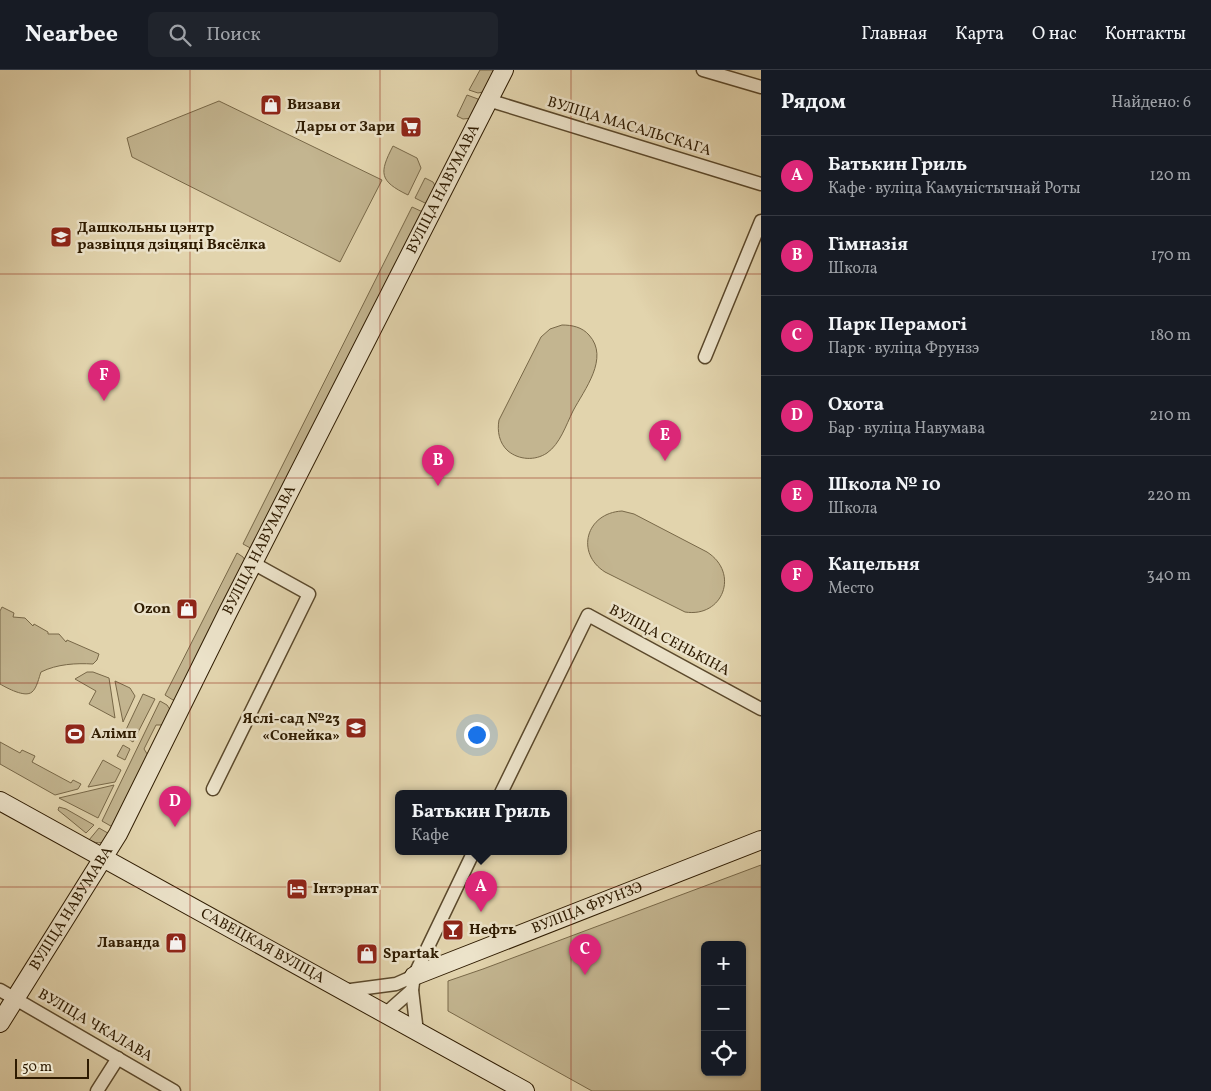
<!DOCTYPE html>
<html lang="ru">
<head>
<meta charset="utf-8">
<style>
  :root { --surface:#171b24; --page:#20242c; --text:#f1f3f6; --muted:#9ea1a6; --line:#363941; --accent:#db2777 }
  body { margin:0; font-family:Vollkorn,serif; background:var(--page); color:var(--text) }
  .controls { position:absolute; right:15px; bottom:15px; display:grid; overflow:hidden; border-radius:8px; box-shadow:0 1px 4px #0004 }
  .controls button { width:45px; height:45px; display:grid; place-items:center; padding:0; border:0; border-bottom:1px solid var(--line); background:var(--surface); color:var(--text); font:25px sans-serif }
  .scale { position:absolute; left:15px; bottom:12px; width:74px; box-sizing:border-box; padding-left:5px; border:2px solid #2e1b01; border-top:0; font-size:14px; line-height:18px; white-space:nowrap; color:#2e1b01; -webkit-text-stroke:4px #ece3ca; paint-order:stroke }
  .you { position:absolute; left:476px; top:664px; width:18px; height:18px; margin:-12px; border:4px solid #fff; border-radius:50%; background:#1a73e8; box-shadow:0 0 0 8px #1a73e833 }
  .badge { display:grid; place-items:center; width:32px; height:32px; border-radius:50%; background:var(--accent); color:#fff; font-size:16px; font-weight:700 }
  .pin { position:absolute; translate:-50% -41px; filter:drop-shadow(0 1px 2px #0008) }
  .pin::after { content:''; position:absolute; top:26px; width:18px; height:15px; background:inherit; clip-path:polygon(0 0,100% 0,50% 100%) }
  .popup { position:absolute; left:395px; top:720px; width:172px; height:65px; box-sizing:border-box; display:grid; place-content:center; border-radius:8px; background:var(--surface); filter:drop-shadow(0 1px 4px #0005); font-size:16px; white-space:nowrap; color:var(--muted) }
  .popup b { font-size:19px; color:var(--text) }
  .popup::after { content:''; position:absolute; left:50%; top:100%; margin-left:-10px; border:10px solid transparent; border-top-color:var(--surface) }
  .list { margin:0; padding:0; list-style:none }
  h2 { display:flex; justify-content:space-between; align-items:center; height:65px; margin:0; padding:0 20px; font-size:21px }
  h2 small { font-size:16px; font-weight:400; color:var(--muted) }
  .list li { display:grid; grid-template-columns:32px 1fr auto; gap:15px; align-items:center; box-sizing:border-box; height:80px; padding:0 20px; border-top:1px solid var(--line) }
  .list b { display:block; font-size:19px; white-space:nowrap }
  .list p { margin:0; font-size:16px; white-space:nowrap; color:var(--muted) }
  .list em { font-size:16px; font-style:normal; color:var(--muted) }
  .icon { flex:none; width:28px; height:28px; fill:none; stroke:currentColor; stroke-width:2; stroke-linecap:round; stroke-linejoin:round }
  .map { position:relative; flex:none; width:761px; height:1021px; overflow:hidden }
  header { display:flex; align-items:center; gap:30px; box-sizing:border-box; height:70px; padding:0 25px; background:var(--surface); border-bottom:1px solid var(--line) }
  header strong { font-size:24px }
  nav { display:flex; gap:28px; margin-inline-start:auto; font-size:18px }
  .search { width:350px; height:45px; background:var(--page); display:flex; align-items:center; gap:12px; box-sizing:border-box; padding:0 18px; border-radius:8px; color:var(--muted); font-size:19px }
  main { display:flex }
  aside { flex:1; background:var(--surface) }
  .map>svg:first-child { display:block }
  .green { fill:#c3b590; stroke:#786848; fill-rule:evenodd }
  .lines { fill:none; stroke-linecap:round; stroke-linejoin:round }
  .street-casing { stroke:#5b492c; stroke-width:15 }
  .secondary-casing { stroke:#2e1b01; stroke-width:20 }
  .street { stroke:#ece3ca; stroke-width:12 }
  .secondary { stroke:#ece3ca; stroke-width:18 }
  .grid { fill:none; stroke:#8f2418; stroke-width:1; stroke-opacity:0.55 }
  .labels { text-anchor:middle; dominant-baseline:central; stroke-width:5; stroke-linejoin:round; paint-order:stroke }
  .poi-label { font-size:15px; font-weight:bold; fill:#2e1b01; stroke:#ece3ca; text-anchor:start }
  .street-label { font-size:15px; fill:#2e1b01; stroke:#ece3ca }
</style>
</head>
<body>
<header>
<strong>Nearbee</strong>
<div class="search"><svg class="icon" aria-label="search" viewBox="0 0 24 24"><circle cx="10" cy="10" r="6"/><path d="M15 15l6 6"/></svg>Поиск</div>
<nav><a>Главная</a><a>Карта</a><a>О нас</a><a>Контакты</a></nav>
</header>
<main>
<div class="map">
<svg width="761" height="1021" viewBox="0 0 761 1021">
  <rect width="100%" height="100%" fill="#e2d4ad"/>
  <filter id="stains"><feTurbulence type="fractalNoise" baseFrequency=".004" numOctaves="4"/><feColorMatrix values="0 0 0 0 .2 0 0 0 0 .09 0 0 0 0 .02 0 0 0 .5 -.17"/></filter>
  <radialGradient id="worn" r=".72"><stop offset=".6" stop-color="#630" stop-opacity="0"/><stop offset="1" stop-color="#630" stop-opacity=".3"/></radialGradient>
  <g class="green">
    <polygon points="480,0 497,0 483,22 478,23 469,20"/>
    <polygon points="467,25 478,29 479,33 473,48 463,49 457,46"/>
    <polygon points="219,31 382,110 340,192 132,87 127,68"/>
    <path d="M393 76 417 88 421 98 408 125C379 111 379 103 393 76Z"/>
    <polygon points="425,108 433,112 438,121 431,131 425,133 415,128"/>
    <polygon points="412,137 425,143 254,480 243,474"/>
    <path d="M562 255C572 255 582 257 589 265 610 288 584 320 573 341 566 355 560 374 547 383 535 391 519 390 508 381 499 373 497 361 499 350L541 267 550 259Z"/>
    <path d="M622 441 634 444 707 482C740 503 723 548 685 542L605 502C575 483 586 443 622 441Z"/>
    <polygon points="237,483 243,487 246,492 176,629 173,630 165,625"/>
    <path d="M2 537 14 543 13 547 25 548 33 556 34 554 48 562V564H59L66 572 67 570 99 584 97 590 93 594C76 593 57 594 41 602 39 607 37 618 32 622 25 628 7 618 0 614V541Z"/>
    <polygon points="87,602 93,602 109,608 115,648 89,634 96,621 75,609"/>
    <polygon points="115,611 130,618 135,626 123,652"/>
    <polygon points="143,624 155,629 133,672 123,666"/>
    <polygon points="160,631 167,635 171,641 167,655 156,655 144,679 151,690 116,759 102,751"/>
    <polygon points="0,672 20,683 22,680 35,686 32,692 71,713 73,710 81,714 78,719 55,725 0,694"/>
    <polygon points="123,675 130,679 125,690 117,686"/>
    <polygon points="103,690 121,700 115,712 88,717"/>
    <polygon points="114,715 98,748 59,728"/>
    <polygon points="59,737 66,739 94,755 86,763 58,740"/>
    <path d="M99 758 113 766C104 773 99 775 89 770Z"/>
    <path d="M761 795V1021H592L448 941V911L483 899ZM705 875H742V1002H705Z"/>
  </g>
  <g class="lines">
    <g class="street-casing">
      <g id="street">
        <polyline points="703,0 761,17"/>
        <polyline points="488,30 761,114"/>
        <polyline points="705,287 761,151"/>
        <polyline points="213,719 309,524 253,493"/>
        <polyline points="501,723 588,545 761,639"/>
        <polyline points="0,920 174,1021"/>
        <polyline points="412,920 417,962"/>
        <polyline points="343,921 396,914 414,906"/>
        <polyline points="385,944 412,920 414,906 474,781"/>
        <polyline points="97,1021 118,988"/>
      </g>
    </g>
    <g class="secondary-casing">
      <g id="secondary">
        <path id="s1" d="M0 731 525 1021"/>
        <path id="s2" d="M414 906 761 770"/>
        <path id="s3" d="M0 953 118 764 228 542 504 0"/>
      </g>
    </g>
    <use href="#street" class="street"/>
    <use href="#secondary" class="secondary"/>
  </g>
  <path class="grid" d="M190 0V1021M380 0V1021M571 0V1021M0 204H761M0 408H761M0 613H761M0 817H761"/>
  <defs>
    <g id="shop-square" transform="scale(1.125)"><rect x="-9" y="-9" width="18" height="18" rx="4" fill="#8f2418" stroke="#ece3ca"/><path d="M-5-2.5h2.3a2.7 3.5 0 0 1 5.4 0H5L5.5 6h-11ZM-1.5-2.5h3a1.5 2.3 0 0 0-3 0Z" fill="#fff"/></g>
    <g id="supermarket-square" transform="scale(1.125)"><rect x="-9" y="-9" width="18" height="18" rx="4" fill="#8f2418" stroke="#ece3ca"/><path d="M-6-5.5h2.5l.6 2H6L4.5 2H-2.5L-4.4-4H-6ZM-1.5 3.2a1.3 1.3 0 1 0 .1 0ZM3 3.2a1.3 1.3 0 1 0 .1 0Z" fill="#fff"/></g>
    <g id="school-square" transform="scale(1.125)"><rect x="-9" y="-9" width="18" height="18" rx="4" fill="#8f2418" stroke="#ece3ca"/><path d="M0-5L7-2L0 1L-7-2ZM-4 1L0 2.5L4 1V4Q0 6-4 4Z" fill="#fff"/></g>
    <g id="stadium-square" transform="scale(1.125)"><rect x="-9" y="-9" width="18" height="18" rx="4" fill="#8f2418" stroke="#ece3ca"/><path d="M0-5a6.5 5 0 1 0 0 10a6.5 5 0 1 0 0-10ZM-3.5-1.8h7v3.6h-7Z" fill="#fff"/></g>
    <g id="hotel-square" transform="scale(1.125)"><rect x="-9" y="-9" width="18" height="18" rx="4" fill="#8f2418" stroke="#ece3ca"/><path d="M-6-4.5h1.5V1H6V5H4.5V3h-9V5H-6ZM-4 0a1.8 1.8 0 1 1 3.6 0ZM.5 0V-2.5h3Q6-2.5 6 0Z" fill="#fff"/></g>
    <g id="bar-square" transform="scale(1.125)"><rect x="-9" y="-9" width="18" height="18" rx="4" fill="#8f2418" stroke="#ece3ca"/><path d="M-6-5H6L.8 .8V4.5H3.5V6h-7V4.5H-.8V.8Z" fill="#fff"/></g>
  </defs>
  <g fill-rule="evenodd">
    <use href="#shop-square" x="271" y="35"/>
    <use href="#supermarket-square" x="411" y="57"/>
    <use href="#school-square" x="61" y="167"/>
    <use href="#shop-square" x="187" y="539"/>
    <use href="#school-square" x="356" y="658"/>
    <use href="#stadium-square" x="75" y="664"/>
    <use href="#hotel-square" x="297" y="819"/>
    <use href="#bar-square" x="453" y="860"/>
    <use href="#shop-square" x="176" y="873"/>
    <use href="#shop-square" x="367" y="884"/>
  </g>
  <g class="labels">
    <g class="poi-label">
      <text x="287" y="35">Визави</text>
      <text x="395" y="57" text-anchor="end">Дары от Зари</text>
      <text x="77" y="158">Дашкольны цэнтр<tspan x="77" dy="17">развіцця дзіцяці Вясёлка</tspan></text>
      <text x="171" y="539" text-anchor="end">Ozon</text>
      <text x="340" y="649" text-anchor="end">Яслі-сад №23<tspan x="340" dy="17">«Сонейка»</tspan></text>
      <text x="91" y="664">Алімп</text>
      <text x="313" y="819">Інтэрнат</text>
      <text x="469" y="860">Нефть</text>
      <text x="160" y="873" text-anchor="end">Лаванда</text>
      <text x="383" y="884">Spartak</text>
    </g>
    <g class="street-label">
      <text transform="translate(629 57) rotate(17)">ВУЛІЦА МАСАЛЬСКАГА</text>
      <text stroke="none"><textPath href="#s3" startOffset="945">ВУЛІЦА НАВУМАВА</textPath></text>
      <text stroke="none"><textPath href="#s3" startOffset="540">ВУЛІЦА НАВУМАВА</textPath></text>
      <text transform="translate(669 571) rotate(28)">ВУЛІЦА СЕНЬКІНА</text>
      <text stroke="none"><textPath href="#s2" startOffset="186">ВУЛІЦА ФРУНЗЭ</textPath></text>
      <text stroke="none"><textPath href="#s3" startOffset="135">ВУЛІЦА НАВУМАВА</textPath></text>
      <text stroke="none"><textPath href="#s1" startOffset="300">САВЕЦКАЯ ВУЛІЦА</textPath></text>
      <text transform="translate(95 956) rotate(30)">ВУЛІЦА ЧКАЛАВА</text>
    </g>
  </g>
  <rect width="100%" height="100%" filter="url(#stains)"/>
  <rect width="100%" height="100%" fill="url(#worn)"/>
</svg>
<div class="controls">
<button>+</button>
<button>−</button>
<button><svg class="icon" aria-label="locate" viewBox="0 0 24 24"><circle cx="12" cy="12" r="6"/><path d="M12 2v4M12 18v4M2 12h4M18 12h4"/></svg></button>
</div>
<div class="scale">50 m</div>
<div class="you"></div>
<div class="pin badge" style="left:481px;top:842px">A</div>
<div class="popup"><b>Батькин Гриль</b>Кафе</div>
<div class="pin badge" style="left:438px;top:416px">B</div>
<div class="pin badge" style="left:585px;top:905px">C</div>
<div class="pin badge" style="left:175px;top:757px">D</div>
<div class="pin badge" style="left:665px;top:391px">E</div>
<div class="pin badge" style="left:104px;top:331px">F</div>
</div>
<aside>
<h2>Рядом<small>Найдено: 6</small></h2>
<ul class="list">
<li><span class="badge">A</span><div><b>Батькин Гриль</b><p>Кафе · вуліца Камуністычнай Роты</p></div><em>120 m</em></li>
<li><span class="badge">B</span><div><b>Гімназія</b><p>Школа</p></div><em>170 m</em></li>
<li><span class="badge">C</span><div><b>Парк Перамогі</b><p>Парк · вуліца Фрунзэ</p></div><em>180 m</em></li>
<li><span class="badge">D</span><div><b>Охота</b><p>Бар · вуліца Навумава</p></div><em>210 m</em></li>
<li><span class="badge">E</span><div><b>Школа № 10</b><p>Школа</p></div><em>220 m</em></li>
<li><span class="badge">F</span><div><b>Кацельня</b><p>Место</p></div><em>340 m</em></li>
</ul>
</aside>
</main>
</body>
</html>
